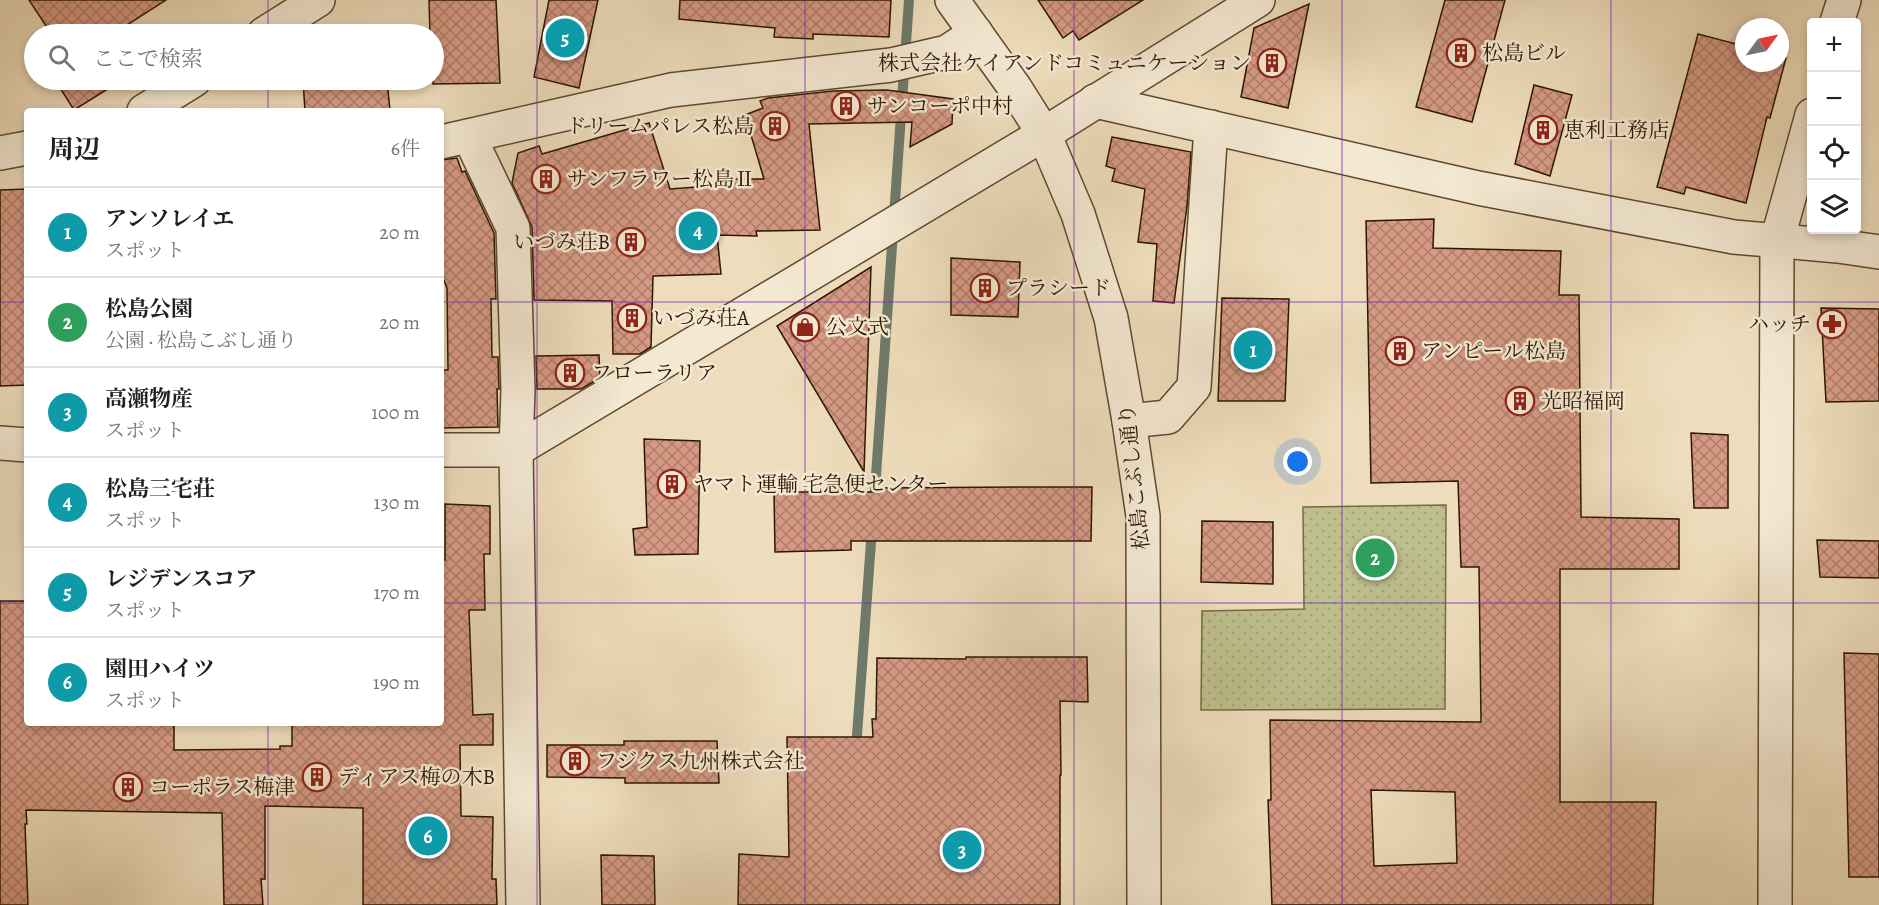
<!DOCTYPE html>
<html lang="ja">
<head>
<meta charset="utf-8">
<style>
  :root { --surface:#fff; --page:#f6f6f6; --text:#202124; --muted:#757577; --line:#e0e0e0; --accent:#0b8043 }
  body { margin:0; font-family:Alegreya,"Noto Serif JP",serif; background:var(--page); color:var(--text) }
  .controls { position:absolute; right:18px; top:18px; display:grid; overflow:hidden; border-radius:6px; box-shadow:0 3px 9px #0003 }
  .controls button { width:54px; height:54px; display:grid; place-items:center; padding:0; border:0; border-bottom:2px solid var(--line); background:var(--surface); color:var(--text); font:30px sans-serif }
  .compass { position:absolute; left:1735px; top:18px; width:54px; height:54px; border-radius:50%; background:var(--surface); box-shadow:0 3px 9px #0003; rotate:57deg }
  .you { position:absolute; left:1298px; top:462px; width:21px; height:21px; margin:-15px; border:4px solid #fff; border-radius:50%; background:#1a73e8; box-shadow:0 0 0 9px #1a73e833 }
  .badge { display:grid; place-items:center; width:39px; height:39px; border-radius:50%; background:var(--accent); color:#fff; font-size:20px; font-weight:700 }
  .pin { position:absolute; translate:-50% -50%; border:3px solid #fff; box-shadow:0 2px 6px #0006 }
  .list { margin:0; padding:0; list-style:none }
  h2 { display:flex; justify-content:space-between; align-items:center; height:78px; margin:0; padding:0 24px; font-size:26px }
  h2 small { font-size:20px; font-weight:400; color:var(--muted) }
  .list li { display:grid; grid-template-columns:39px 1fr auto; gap:18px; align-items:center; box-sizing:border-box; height:90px; padding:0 24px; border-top:2px solid var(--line) }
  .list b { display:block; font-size:22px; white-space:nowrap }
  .list p { margin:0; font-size:20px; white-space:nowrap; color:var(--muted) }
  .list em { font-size:20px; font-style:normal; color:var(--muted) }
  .icon { flex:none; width:33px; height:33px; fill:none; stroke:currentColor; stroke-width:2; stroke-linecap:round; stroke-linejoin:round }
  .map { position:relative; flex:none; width:1879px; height:905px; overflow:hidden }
  .search { position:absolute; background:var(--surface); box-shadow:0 3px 9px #0003; left:24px; top:24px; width:420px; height:66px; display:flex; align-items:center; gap:15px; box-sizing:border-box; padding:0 21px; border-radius:33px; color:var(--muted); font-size:22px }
  .panel { position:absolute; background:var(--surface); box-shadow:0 3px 9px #0003; left:24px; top:108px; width:420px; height:618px; border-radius:6px }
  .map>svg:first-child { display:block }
  .park { fill:url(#park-dots); stroke:#766a46; stroke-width:1.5 }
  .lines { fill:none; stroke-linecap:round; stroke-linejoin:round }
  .stream { stroke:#6e7a6a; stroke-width:10 }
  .building { fill:url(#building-cross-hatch); stroke:#2e1600; stroke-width:1.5; fill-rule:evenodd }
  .minor-casing { stroke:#5e482f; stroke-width:36 }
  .minor { stroke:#f4e9d3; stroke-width:33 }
  .grid { fill:none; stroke:#7b2cbf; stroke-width:1.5; stroke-opacity:0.55 }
  .labels { text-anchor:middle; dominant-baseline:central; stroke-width:5; stroke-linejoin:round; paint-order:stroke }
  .poi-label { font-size:21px; fill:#2e1600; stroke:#f4e9d3; text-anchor:start }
  .street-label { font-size:21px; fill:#2e1600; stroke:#f4e9d3 }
</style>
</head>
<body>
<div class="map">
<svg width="1879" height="905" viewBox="0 0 1879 905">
  <defs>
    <pattern id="park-dots" width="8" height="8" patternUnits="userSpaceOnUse" patternTransform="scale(1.5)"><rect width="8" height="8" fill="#bebf8d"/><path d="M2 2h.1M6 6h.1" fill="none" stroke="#a4a378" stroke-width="1.8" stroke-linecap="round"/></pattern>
    <pattern id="building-cross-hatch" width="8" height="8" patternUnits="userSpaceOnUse" patternTransform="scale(1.5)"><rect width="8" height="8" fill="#d69a84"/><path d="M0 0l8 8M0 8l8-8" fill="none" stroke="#ae7d6a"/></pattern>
  </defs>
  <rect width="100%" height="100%" fill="#eeddbc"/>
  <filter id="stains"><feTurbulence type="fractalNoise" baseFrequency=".00333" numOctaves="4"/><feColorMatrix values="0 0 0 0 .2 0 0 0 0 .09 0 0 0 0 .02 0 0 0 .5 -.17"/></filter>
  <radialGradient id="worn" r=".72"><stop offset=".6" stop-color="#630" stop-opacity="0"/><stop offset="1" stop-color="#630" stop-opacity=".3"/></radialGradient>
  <polygon class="park" points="1446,505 1445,709 1201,710 1202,611 1304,609 1303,507"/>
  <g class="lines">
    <g class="stream">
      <polyline points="894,216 909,0"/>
      <polyline points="874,504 893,232"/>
      <polyline points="856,749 872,528"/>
    </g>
  </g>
  <g class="building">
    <polygon points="29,0 166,0 113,34 47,34 50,32"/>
    <polygon points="429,0 496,0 500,83 433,84 434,34 430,34"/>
    <polygon points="549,0 598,0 579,88 534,77"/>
    <polygon points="680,0 891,0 889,37 813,34 813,39 774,37 775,28 679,19"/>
    <polygon points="1038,0 1143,0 1079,40 1073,31 1063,38"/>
    <polygon points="1445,0 1505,0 1472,122 1416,107"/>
    <polygon points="1309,4 1288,108 1241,97 1254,28"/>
    <polygon points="1698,34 1744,46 1744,63 1780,63 1780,57 1786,58 1770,118 1767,117 1746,203 1686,187 1684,194 1657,187"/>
    <polygon points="55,80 107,80 111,87 74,110"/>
    <polygon points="303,80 387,80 390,111 305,111"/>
    <polygon points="1534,85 1572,95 1550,176 1515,164"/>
    <polygon points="887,90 953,99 952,124 910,147 912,122 809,124 820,230 756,231 757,236 717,235 721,274 653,276 651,347 640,354 613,354 612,301 534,300 532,227 512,183 518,153 539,146 542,154 649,123 670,189 723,185 722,179 764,179 745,115 763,108 760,101 768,98 833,91"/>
    <polygon points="1112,137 1191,152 1187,206 1174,303 1153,301 1157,244 1138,242 1145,189 1112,181 1115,169 1106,166"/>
    <polygon points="457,158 462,172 465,171 494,233 496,299 491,299 492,357 498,357 499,389 497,389 498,427 441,428 441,370 448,370 447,288 441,273 441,160"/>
    <polygon points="27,189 27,385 0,386 0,190"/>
    <path d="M1434 219 1433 248 1561 251 1559 295H1579L1581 517 1679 519V569H1560V802H1656L1653 905H1272L1268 800H1271L1270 720 1481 722 1479 567H1461L1458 481 1371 483 1366 221ZM1371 790 1455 792 1457 863 1374 866Z"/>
    <polygon points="951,258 1020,262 1018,317 951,315"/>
    <polygon points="871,267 864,472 777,326"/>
    <polygon points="1222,298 1289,299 1285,401 1218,401"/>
    <polygon points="1821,308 1879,309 1879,401 1826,402"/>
    <polygon points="599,355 600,378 581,389 537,389 536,356"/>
    <polygon points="1691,433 1728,435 1728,508 1694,508"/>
    <polygon points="644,439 700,441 698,554 635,555 633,529 647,527"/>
    <polygon points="1022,487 1092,487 1091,541 851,541 851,550 775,552 774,492 877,492 875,488"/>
    <polygon points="445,504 490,506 490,554 484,554 485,610 469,610 473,715 493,714 493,745 460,745 461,816 493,817 492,879 496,879 497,905 363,905 363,808 265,806 265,879 261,879 263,905 224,905 222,813 26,810 27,824 25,824 28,905 0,905 0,601 27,601 27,723 174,723 174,750 280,749 280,746 292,746 292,723 441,723 441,560 445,560"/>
    <polygon points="1202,521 1273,522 1273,584 1201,582"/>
    <polygon points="1817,540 1879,541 1879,578 1820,577"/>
    <polygon points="1844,653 1879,654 1879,877 1849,877"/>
    <polygon points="966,657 1087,657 1088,702 1060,701 1061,775 1060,775 1060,905 738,905 739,854 789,857 787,737 873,737 872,719 876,719 877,658 966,659"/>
    <polygon points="624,741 717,741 719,783 625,783 625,778 547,777 547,745 624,745"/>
    <polygon points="601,855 654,856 655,905 602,905"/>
  </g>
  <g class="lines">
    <g class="minor-casing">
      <g id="minor">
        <polyline points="952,0 1015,88 1044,134 1078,214 1111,318 1129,421 1143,516 1144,905"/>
        <polyline points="1837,22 1844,0"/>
        <polyline points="264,34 318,0"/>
        <polyline points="1095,101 1478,188 1734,237 1838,246 1879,252"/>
        <polyline points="144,111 194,80"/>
        <polyline points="469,136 513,228 518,390 516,450 523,905"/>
        <polyline points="441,142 671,90 891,65 947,52 976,33"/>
        <polyline points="0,153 27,148"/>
        <polyline points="1129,421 1168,417 1194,387 1211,127"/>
        <polyline points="0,443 27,445"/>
        <polyline points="441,450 516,450 1044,134 1258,0"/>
        <polyline points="1775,905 1777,241 1812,115"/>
      </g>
    </g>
    <use href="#minor" class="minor"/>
  </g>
  <path class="grid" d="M268 0V34M537 0V905M805 0V905M1074 0V905M1342 0V905M1611 0V905M268 80V111M0 302H27M441 302H1879M0 603H27M441 603H1879M268 723V905"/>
  <defs>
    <g id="building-ring" transform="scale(1.5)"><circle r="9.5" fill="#f4e9d3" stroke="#8f2418" stroke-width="1.5"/><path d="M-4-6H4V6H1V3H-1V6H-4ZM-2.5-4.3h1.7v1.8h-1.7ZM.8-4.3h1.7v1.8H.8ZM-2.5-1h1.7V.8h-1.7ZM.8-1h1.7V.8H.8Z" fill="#8f2418"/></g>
    <g id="pharmacy-ring" transform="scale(1.5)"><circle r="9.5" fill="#f4e9d3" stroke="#8f2418" stroke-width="1.5"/><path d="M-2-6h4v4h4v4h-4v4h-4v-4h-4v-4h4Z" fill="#8f2418"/></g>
    <g id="shop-ring" transform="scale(1.5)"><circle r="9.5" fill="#f4e9d3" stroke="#8f2418" stroke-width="1.5"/><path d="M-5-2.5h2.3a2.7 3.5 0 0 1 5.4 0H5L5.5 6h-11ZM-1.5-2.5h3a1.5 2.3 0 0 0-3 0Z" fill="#8f2418"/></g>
  </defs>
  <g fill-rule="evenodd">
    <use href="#building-ring" x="1461" y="53"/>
    <use href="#building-ring" x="1272" y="63"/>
    <use href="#building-ring" x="846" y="106"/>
    <use href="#building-ring" x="775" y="126"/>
    <use href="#building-ring" x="1543" y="130"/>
    <use href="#building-ring" x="546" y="179"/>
    <use href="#building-ring" x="631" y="242"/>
    <use href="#building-ring" x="985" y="288"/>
    <use href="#building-ring" x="632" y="318"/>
    <use href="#pharmacy-ring" x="1832" y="324"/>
    <use href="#shop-ring" x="805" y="327"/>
    <use href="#building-ring" x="1400" y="351"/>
    <use href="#building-ring" x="570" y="373"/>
    <use href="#building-ring" x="1520" y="401"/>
    <use href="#building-ring" x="672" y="484"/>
    <use href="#building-ring" x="575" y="761"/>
    <use href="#building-ring" x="317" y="777"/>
    <use href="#building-ring" x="128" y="787"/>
  </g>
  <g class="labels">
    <g class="poi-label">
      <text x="1482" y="53">松島ビル</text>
      <text x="1251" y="63" text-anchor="end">株式会社ケイアンドコミュニケーション</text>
      <text x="867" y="106">サンコーポ中村</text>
      <text x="754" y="126" text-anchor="end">ドリームパレス松島</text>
      <text x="1564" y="130">恵利工務店</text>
      <text x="567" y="179">サンフラワー松島Ⅱ</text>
      <text x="610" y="242" text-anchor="end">いづみ荘B</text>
      <text x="1006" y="288">プラシード</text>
      <text x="653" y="318">いづみ荘A</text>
      <text x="1811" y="324" text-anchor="end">ハッチ</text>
      <text x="826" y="327">公文式</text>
      <text x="1421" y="351">アンピール松島</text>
      <text x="591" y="373">フローラリア</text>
      <text x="1541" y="401">光昭福岡</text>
      <text x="693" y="484">ヤマト運輸 宅急便センター</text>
      <text x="596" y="761">フジクス九州株式会社</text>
      <text x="338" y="777">ディアス梅の木B</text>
      <text x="149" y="787">コーポラス梅津</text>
    </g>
    <g class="street-label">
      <text transform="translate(1134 477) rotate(-96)">松島こぶし通り</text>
    </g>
  </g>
  <rect width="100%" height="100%" filter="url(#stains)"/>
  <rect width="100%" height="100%" fill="url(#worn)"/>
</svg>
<div class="controls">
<button>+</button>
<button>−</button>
<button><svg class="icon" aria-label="locate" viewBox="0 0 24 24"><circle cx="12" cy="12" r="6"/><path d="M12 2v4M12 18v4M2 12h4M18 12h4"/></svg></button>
<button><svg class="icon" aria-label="layers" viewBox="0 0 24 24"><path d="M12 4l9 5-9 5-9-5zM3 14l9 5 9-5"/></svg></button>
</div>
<svg class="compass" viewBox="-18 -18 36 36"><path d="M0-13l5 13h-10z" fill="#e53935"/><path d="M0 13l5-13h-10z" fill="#757577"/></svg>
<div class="you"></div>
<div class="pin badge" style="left:1253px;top:350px;background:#0f9aa8">1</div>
<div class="pin badge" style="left:1375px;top:558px;background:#2e9e5b">2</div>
<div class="pin badge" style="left:962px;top:850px;background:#0f9aa8">3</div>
<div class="pin badge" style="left:698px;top:231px;background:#0f9aa8">4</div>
<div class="pin badge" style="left:565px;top:38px;background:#0f9aa8">5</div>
<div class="pin badge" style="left:428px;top:836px;background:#0f9aa8">6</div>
<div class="search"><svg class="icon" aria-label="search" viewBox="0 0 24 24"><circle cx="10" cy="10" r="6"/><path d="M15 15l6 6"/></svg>ここで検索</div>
<section class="panel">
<h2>周辺<small>6件</small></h2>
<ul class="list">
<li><span class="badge" style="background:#0f9aa8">1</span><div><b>アンソレイエ</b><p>スポット</p></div><em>20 m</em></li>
<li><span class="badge" style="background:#2e9e5b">2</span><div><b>松島公園</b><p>公園 · 松島こぶし通り</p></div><em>20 m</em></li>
<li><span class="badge" style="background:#0f9aa8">3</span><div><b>高瀬物産</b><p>スポット</p></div><em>100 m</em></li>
<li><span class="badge" style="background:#0f9aa8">4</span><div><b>松島三宅荘</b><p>スポット</p></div><em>130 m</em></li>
<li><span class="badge" style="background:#0f9aa8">5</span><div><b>レジデンスコア</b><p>スポット</p></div><em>170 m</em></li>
<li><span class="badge" style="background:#0f9aa8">6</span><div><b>園田ハイツ</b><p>スポット</p></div><em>190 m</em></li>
</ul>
</section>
</div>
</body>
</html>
